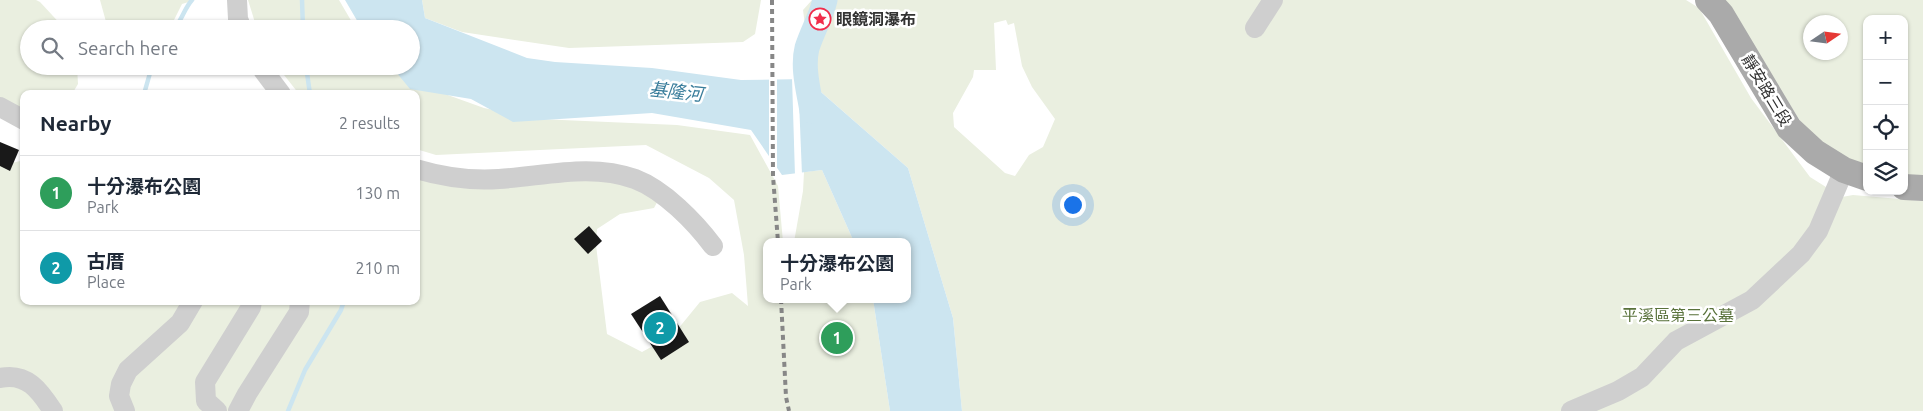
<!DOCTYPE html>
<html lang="en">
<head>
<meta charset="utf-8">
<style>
  :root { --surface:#fff; --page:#f2f2f3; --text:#1f2937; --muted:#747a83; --line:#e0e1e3; --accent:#111827 }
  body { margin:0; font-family:Ubuntu,"Noto Sans TC",sans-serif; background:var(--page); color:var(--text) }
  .controls { position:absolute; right:15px; top:15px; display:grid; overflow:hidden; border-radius:10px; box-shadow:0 1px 4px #0004 }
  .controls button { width:45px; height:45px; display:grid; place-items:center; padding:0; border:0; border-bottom:1px solid var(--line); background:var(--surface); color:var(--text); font:25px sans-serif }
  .compass { position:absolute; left:1803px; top:15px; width:45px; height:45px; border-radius:50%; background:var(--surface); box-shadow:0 1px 4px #0004; rotate:77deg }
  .you { position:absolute; left:1072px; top:204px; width:18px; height:18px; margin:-12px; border:4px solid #fff; border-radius:50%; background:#1a73e8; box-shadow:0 0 0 8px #1a73e833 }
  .badge { display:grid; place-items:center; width:32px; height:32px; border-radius:50%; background:var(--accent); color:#fff; font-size:16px; font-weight:700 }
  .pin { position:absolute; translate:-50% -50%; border:2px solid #fff; box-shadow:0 1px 5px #0006 }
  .popup { position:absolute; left:763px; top:238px; width:148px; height:65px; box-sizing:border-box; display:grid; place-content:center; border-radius:10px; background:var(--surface); filter:drop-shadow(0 1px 4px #0005); font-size:16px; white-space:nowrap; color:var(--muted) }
  .popup b { font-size:19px; color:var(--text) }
  .popup::after { content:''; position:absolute; left:50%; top:100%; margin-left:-10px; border:10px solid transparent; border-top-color:var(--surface) }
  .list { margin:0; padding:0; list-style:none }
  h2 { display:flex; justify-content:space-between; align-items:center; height:65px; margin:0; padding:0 20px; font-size:21px }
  h2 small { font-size:16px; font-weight:400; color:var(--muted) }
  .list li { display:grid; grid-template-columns:32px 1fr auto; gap:15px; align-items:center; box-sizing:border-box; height:75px; padding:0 20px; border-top:1px solid var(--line) }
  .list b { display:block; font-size:19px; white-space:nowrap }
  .list p { margin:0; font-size:16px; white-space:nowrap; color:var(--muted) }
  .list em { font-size:16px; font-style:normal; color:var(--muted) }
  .icon { flex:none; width:28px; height:28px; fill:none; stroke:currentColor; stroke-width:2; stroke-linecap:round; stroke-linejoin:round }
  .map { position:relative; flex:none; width:1923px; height:411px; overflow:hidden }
  .search { position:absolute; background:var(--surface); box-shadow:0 1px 4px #0004; left:20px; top:20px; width:400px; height:55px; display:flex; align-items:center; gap:12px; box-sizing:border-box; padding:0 18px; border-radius:28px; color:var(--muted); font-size:19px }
  .panel { position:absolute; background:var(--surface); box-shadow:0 1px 4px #0004; left:20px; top:90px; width:400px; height:215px; border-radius:10px }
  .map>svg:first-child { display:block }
  .green { fill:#eaefe0; fill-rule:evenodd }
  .water { fill:#cce5f0 }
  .pier { fill:#fff }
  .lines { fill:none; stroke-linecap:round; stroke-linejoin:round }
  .stream { stroke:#cce5f0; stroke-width:4.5 }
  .river { stroke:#cce5f0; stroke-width:25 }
  .building { fill:#191919 }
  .minor { stroke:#cfcfcf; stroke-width:20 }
  .major { stroke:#aaa; stroke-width:26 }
  .rail { stroke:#878787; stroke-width:4; stroke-dasharray:5 4; stroke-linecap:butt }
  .labels { text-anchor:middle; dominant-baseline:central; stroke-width:5; stroke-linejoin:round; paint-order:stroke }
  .poi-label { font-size:16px; font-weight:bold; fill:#323232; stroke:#fff; text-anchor:start }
  .street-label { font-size:16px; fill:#323232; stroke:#fff }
  .park-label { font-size:16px; fill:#59723b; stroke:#fff }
  .water-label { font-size:18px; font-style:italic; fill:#397d9b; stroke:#fff }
</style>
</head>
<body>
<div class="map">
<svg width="1923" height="411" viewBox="0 0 1923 411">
  <rect width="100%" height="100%" fill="#fff"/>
  <g class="green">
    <polygon points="0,0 36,0 40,2 65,29 29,29 29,66 77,66 78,84 72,94 24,94 24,112 0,101"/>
    <polygon points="100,0 195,0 182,4 174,20 166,29 108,29"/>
    <polygon points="248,0 339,0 356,29 257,29"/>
    <polygon points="422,0 761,0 755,34 743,42 569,48 462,32 425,18"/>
    <path d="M812 0H1686L1699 8 1751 98 1810 177 1842 197 1853 195 1923 201V411H962L953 318 908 168 813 85 803 10ZM1006 20 1008 25 1014 23 1022 66 1032 87 1055 119 1043 147 1029 155 1015 176 1005 173 954 127 953 113 973 77 974 70H996L994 23Z"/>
    <path d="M1724 0H1923V181L1904 179V19H1867V169L1826 149 1802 124ZM1810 22H1840V52H1810Z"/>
    <polygon points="277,66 392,66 445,94 484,108 539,119 677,125 750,135 778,186 783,242 767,242 767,299 873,299 890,411 0,411 0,166 24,160 24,301 416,301 416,177 530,172 664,189 654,208 620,214 597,229 596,245 607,334 642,352 673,335 700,302 732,293 748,306 744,255 734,200 709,178 646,145 436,155 416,149 416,94 299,94"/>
    <polygon points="822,170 854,242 794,242 803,191 804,172"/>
  </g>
  <polygon class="water" points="345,0 422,0 425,18 527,58 555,62 652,68 741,80 806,79 908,168 953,318 962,411 890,411 873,299 907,299 907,242 854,242 822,170 782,175 751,130 652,113 513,122 471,99 410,89 391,66 411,66 411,29 362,29"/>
  <g class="pier">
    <polygon points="798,76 802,175 795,176 792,77"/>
    <polygon points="769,77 777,77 777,172 769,160"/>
  </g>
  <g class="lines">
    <g class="stream">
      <polyline points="302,0 303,29"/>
      <path d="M174 29C182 20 184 9 192 0"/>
      <polyline points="306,66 310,94"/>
      <polyline points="144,94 152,66"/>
      <polyline points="288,411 305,370 341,310 344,301"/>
    </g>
    <path class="river" d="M812 111C809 92 802 68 807 48 812 32 821 17 825 0"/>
  </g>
  <g class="building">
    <polygon points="0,142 19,150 10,171 0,166"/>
    <polygon points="589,226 602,241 588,254 574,239"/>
    <polygon points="660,296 689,342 661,360 631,314"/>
  </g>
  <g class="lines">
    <g class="minor">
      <polyline points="237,0 238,19 242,29"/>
      <polyline points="1255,28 1273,0"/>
      <polyline points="260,66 281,94"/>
      <polyline points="0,107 24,120"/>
      <path d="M416 169C443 177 471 181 499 179 545 176 591 163 635 179 664 190 695 222 713 246"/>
      <path d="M0 378C27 372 40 391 53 411"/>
      <polyline points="125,411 119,396 121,384 128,370 180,323 193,301"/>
      <polyline points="217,411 206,401 205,382 251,307 252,301"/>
      <polyline points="238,411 247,394 299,312 300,301"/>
      <polyline points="1571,411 1618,391 1642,377 1676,341 1752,300 1801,254 1818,231 1844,170"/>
    </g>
    <g class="major">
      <polyline points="1708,0 1721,14 1789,128 1815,152 1844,170 1867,178"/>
      <polyline points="1904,187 1923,188"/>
    </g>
    <g class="rail">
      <polyline points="772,0 773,176 778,242"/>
      <polyline points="781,299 786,397 789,411"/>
    </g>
  </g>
  <defs>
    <g id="sight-ring" transform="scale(1.125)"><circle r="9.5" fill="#fff" stroke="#f12d4b" stroke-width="1.5"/><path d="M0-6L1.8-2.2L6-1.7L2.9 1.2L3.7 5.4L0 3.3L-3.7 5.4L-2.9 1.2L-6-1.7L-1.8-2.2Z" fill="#f12d4b"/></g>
  </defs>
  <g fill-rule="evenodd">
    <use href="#sight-ring" x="820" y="19"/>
  </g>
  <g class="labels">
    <g class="poi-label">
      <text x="836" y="19">眼鏡洞瀑布</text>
    </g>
    <g class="street-label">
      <text transform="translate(1767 90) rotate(59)">靜安路三段</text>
    </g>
    <g class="park-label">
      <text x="1678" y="315">平溪區第三公墓</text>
    </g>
    <g class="water-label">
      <text transform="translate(676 91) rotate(6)">基隆河</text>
    </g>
  </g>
</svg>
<div class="controls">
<button>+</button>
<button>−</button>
<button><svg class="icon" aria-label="locate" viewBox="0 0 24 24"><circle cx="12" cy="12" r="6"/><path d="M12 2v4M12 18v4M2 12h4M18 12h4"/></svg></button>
<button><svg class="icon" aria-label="layers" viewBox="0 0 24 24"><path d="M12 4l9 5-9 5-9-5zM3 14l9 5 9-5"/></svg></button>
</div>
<svg class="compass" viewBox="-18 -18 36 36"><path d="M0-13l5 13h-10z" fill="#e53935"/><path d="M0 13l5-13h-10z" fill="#747a83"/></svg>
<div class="you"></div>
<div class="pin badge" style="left:837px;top:338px;background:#2e9e5b">1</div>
<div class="popup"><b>十分瀑布公園</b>Park</div>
<div class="pin badge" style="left:660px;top:328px;background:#0f9aa8">2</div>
<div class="search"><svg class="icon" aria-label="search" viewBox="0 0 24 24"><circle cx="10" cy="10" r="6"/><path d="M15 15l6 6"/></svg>Search here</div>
<section class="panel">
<h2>Nearby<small>2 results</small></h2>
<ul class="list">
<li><span class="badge" style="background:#2e9e5b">1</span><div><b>十分瀑布公園</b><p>Park</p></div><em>130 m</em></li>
<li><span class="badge" style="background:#0f9aa8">2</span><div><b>古厝</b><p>Place</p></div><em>210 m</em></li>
</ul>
</section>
</div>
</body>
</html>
